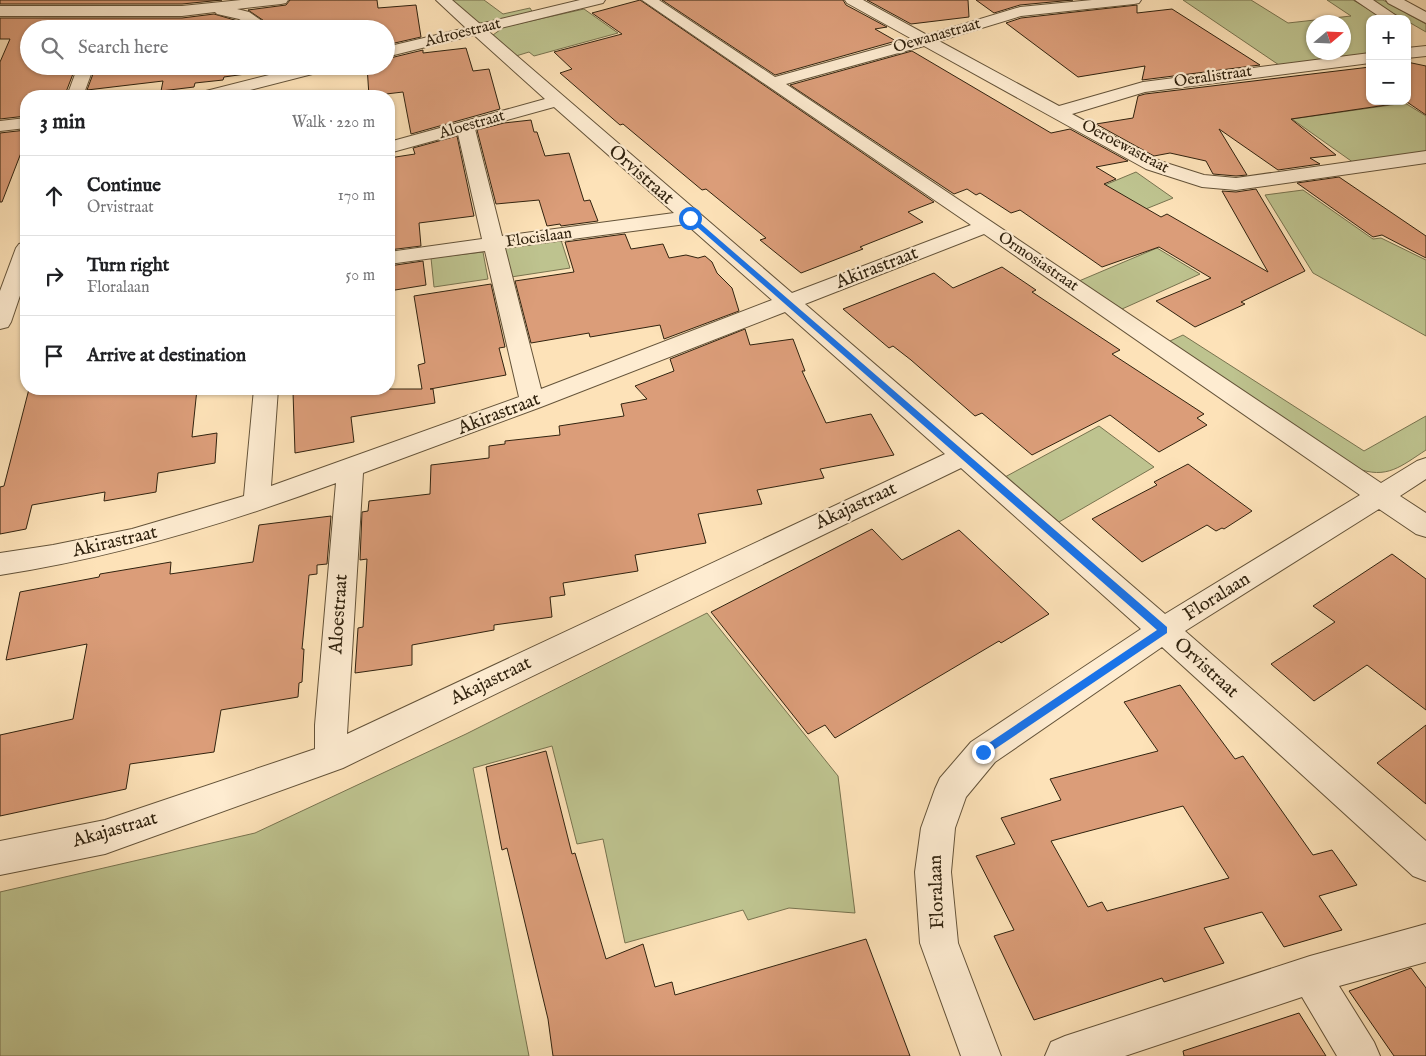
<!DOCTYPE html>
<html lang="en">
<head>
<meta charset="utf-8">
<style>
  :root { --surface:#fff; --page:#f2f2f2; --text:#202124; --muted:#757577; --line:#e0e0e0 }
  body { margin:0; font-family:"IM FELL English",serif; background:var(--page); color:var(--text) }
  .controls { position:absolute; right:15px; top:15px; display:grid; overflow:hidden; border-radius:10px; box-shadow:0 1px 4px #0004 }
  .controls button { width:45px; height:45px; display:grid; place-items:center; padding:0; border:0; border-bottom:1px solid var(--line); background:var(--surface); color:var(--text); font:25px sans-serif }
  .compass { position:absolute; left:1306px; top:15px; width:45px; height:45px; border-radius:50%; background:var(--surface); box-shadow:0 1px 4px #0004; rotate:71deg }
  .stop { position:absolute; width:15px; height:15px; margin:-11px; border:4px solid #1a73e8; border-radius:50%; background:#fff }
  .stop.end { background:#1a73e8; border-color:#fff; box-shadow:0 1px 5px #0008 }
  .list { margin:0; padding:0; list-style:none }
  h2 { display:flex; justify-content:space-between; align-items:center; height:65px; margin:0; padding:0 20px; font-size:21px }
  h2 small { font-size:16px; font-weight:400; color:var(--muted) }
  .list li { display:grid; grid-template-columns:32px 1fr auto; gap:15px; align-items:center; box-sizing:border-box; height:80px; padding:0 20px; border-top:1px solid var(--line) }
  .list b { display:block; font-size:19px; white-space:nowrap }
  .list p { margin:0; font-size:16px; white-space:nowrap; color:var(--muted) }
  .list em { font-size:16px; font-style:normal; color:var(--muted) }
  .icon { flex:none; width:28px; height:28px; fill:none; stroke:currentColor; stroke-width:2; stroke-linecap:round; stroke-linejoin:round }
  .map { position:relative; flex:none; width:1426px; height:1056px; overflow:hidden }
  .search { position:absolute; background:var(--surface); box-shadow:0 1px 4px #0004; left:20px; top:20px; width:375px; height:55px; display:flex; align-items:center; gap:12px; box-sizing:border-box; padding:0 18px; border-radius:28px; color:var(--muted); font-size:19px }
  .panel { position:absolute; background:var(--surface); box-shadow:0 1px 4px #0004; left:20px; top:90px; width:375px; height:305px; border-radius:20px }
  .map>svg:first-child { display:block }
  .green { fill:#bec38f; stroke:#78734f; fill-rule:evenodd }
  .building { fill:#db9d79; stroke:#31230f; fill-rule:evenodd }
  .lines { fill:none; stroke-linecap:round; stroke-linejoin:round }
  .minor-casing { stroke:#645339; stroke-width:2 }
  .minor { fill:#feecd1; fill-rule:evenodd }
  .route { fill:#1a73e8 }
  .labels { text-anchor:middle; dominant-baseline:central; stroke-width:4.5; stroke-linejoin:round; paint-order:stroke }
  .far-street-label { font-size:16px; fill:#31230f; stroke:#feecd1 }
  .street-label { font-size:19px; fill:#31230f; stroke:#feecd1 }
</style>
</head>
<body>
<div class="map">
<svg width="1426" height="1056" viewBox="0 0 1426 1056">
  <rect width="100%" height="100%" fill="#fde2b8"/>
  <filter id="stains"><feTurbulence type="fractalNoise" baseFrequency=".004" numOctaves="4"/><feColorMatrix values="0 0 0 0 .2 0 0 0 0 .09 0 0 0 0 .02 0 0 0 .5 -.17"/></filter>
  <radialGradient id="worn" r=".72"><stop offset=".6" stop-color="#630" stop-opacity="0"/><stop offset="1" stop-color="#630" stop-opacity=".3"/></radialGradient>
  <g class="green">
    <polygon points="451,0 484,0 503,14 530,8 533,13 481,23 477,22"/>
    <path d="M1183 0H1251L1288 23 1351 16 1327 0H1353L1385 19H1370V54L1279 65ZM1314 22H1344V52H1314Z"/>
    <polygon points="1370,0 1383,0 1426,24 1426,32 1407,21 1407,19 1403,19"/>
    <polygon points="584,9 618,33 534,56 529,52 516,56 493,35 504,27"/>
    <polygon points="1405,103 1426,116 1426,153 1354,163 1292,119"/>
    <polygon points="1136,172 1173,198 1116,221 1076,197"/>
    <polygon points="1303,190 1373,239 1381,238 1426,260 1426,336 1313,273 1265,195"/>
    <polygon points="561,240 570,268 511,277 504,250 506,247"/>
    <polygon points="1157,248 1200,274 1122,309 1079,281"/>
    <polygon points="483,252 488,279 434,287 431,258"/>
    <path d="M1183 335 1364 451 1426 416V450C1401 466 1387 480 1356 468L1171 344 1170 341Z"/>
    <polygon points="1099,426 1154,467 1059,522 1005,477"/>
    <polygon points="707,613 838,776 855,913 789,908 748,920 743,910 625,943 603,839 577,844 552,746 473,768 529,1056 0,1056 0,892 255,833 466,734"/>
  </g>
  <g class="building">
    <polygon points="0,0 222,0 182,4 0,4"/>
    <polygon points="290,0 377,0 378,8 416,5 421,37 386,45 386,29 276,29 248,10 286,5"/>
    <polygon points="640,0 934,202 908,212 923,222 860,247 863,249 801,273 760,240 766,238 706,189 702,190 623,124 620,125 560,73 572,69 554,52 622,34 592,13"/>
    <polygon points="662,0 843,0 846,5 887,27 875,29 896,41 775,75"/>
    <polygon points="867,0 968,0 969,17 911,24"/>
    <polygon points="976,0 1073,0 1020,5 994,13"/>
    <polygon points="1137,5 1137,13 1172,9 1260,65 1142,80 1145,66 1078,77 1006,23 1021,18"/>
    <polygon points="214,14 238,21 251,29 29,29 29,66 76,66 66,92 43,96 26,96 26,116 0,119 0,62 10,39 0,39 0,18 182,18"/>
    <polygon points="466,48 473,71 489,69 500,109 411,134 403,92 369,96 367,66 386,66 386,59 423,50 423,53"/>
    <polygon points="912,51 1051,133 1070,129 1128,161 1096,167 1116,179 1104,184 1161,217 1167,214 1268,272 1222,191 1236,192 1256,189 1305,271 1241,302 1245,304 1195,327 1156,301 1211,278 1159,247 1102,267 1020,210 1011,213 980,193 976,195 967,189 954,194 790,85"/>
    <polygon points="1407,62 1426,66 1426,115 1407,102 1291,119 1336,155 1310,158 1320,164 1278,170 1219,129 1247,175 1236,176 1213,174 1206,161 1170,153 1154,156 1096,124 1133,118 1138,96 1145,94 1370,67 1370,101 1407,101"/>
    <polygon points="96,66 260,66 260,72 224,77 223,80 195,83 194,87 161,91 163,81 87,90"/>
    <polygon points="531,120 534,132 537,132 545,156 569,153 584,201 590,200 598,221 561,226 560,224 547,226 539,200 496,204 477,130 504,123"/>
    <polygon points="26,130 26,140 2,202 0,202 0,133"/>
    <polygon points="457,136 474,216 419,223 421,246 389,250 389,158 415,154 413,148"/>
    <polygon points="1339,177 1426,236 1426,258 1382,235 1373,237 1297,183"/>
    <polygon points="625,234 631,249 663,244 669,258 686,255 698,258 705,256 712,262 717,273 732,288 739,311 664,339 660,325 590,337 589,333 531,343 515,281 574,272 565,242"/>
    <polygon points="423,261 426,285 389,291 389,266"/>
    <polygon points="1002,267 1036,290 1032,292 1120,350 1112,354 1204,414 1197,418 1207,425 1159,452 1110,415 1032,455 982,413 975,416 911,360 893,346 889,348 843,309 934,273 953,288"/>
    <polygon points="491,284 505,347 499,348 506,375 430,389 433,389 435,403 351,417 354,442 295,453 293,392 308,389 422,389 418,365 425,363 414,296"/>
    <polygon points="745,329 750,345 793,339 805,371 802,371 826,423 871,414 894,455 820,469 824,478 757,490 762,504 698,514 706,543 635,555 638,571 563,583 565,595 550,597 552,617 494,625 494,630 412,645 412,665 355,673 358,628 363,627 367,559 360,560 362,512 368,511 369,501 430,494 431,465 489,458 489,446 505,444 505,441 560,435 559,426 624,416 621,404 647,399 635,386 674,371 670,359"/>
    <polygon points="29,389 197,389 192,437 217,433 215,463 158,473 156,492 104,501 105,492 32,505 26,529 0,534 0,487 4,486"/>
    <polygon points="1188,464 1252,511 1224,529 1222,528 1216,531 1207,525 1142,562 1092,519 1157,485 1154,482"/>
    <polygon points="331,516 327,564 317,565 317,574 309,575 302,649 304,649 302,682 299,683 298,697 221,710 214,752 130,764 126,789 0,816 0,735 73,719 87,644 6,660 20,592 99,577 100,574 171,562 170,574 253,562 259,525"/>
    <polygon points="872,529 902,560 959,530 1049,614 1001,643 999,641 835,738 825,725 808,734 711,612"/>
    <polygon points="1392,554 1426,579 1426,710 1367,665 1314,701 1271,664 1335,622 1313,606"/>
    <path d="M1180 685 1235 759 1243 756 1313 855 1332 850 1357 885 1319 896 1342 930 1284 947 1262 912 1204 928 1224 963 1164 982 1162 978 1034 1020 994 936 1014 930 976 856 1015 844 1001 818 1061 800 1050 779 1158 751 1124 702ZM1183 806 1229 878 1107 911 1102 902 1088 907 1051 841Z"/>
    <polygon points="1426,725 1426,804 1377,763"/>
    <polygon points="546,751 572,854 575,853 606,959 643,944 655,987 672,982 675,995 866,939 910,1056 553,1056 548,1019 507,848 502,850 486,767"/>
    <polygon points="1411,968 1426,988 1426,1056 1394,1056 1349,991"/>
    <polygon points="1299,1013 1326,1056 1184,1056 1183,1051"/>
  </g>
  <g class="lines">
    <g class="minor-casing">
      <g id="minor">
        <polygon points="241,0 288,0 286,3 281,4 237,9 249,12 274,29 255,29 239,19 217,14 215,12 182,16 0,16 0,6 182,6"/>
        <path d="M436 0H452L480 24 580 0H605L603 3 488 31 792 293 971 225 642 0H659L775 77 912 39 847 3 845 0H863L927 35 1020 7 1092 0H1141L1139 3 1134 4 1021 16 939 41 1059 106 1143 82 1370 53V63L1145 92 1072 114 1160 161 1204 175 1236 178 1426 151V163L1236 190 1202 187 1146 169 924 46 786 84 1381 483 1417 461 1426 458V479L1400 496 1426 513V537L1416 534 1379 509 1185 631 1426 841V881L1413 876 1162 647 995 762 966 797 955 828 951 872 958 943 1001 1056H961L920 943 915 872 921 828 935 789 940 778 971 742 1141 629 961 468 343 768 105 854 0 875V841L105 820 315 749V725L336 483C226 524 116 557 0 575V553L53 545 132 529 244 496 254 389H278L271 486 519 397 485 251 389 264V252L482 239 458 134 389 153V142L545 99 474 35 386 57V47L466 28ZM554 107 674 213 502 236 475 129ZM686 224 772 300 541 389 505 248ZM984 234 1360 495 1165 614 805 304ZM785 312 945 454 347 734 363 473 541 407Z"/>
        <polygon points="1355,0 1373,0 1401,19 1383,19"/>
        <polygon points="1386,0 1404,0 1426,12 1426,23 1388,3"/>
        <polygon points="1426,46 1426,56 1407,58 1407,48"/>
        <polygon points="78,66 94,66 83,96 67,96"/>
        <polygon points="305,66 334,66 332,69 227,96 199,96 202,92"/>
        <polygon points="26,118 26,128 0,131 0,121"/>
        <polygon points="26,242 26,278 11,322 8,327 0,329 0,291 16,248 19,244"/>
        <polygon points="1426,924 1426,962 1339,986 1374,1042 1380,1056 1337,1056 1302,997 1125,1056 1045,1056 1051,1042 1065,1036 1310,956"/>
      </g>
    </g>
    <use href="#minor" class="minor"/>
  </g>
  <polygon class="route" points="688,216 692,216 1167,627 1167,633 986,755 980,755 980,749 1157,630 688,219"/>
  <g class="labels">
    <g class="far-street-label">
      <text transform="translate(463 33) rotate(-14)">Adroestraat</text>
      <text transform="translate(937 36) rotate(-16)">Oewanastraat</text>
      <text transform="translate(1213 77) rotate(-8)">Oeralistraat</text>
      <text transform="translate(472 125) rotate(-16)">Aloestraat</text>
      <text transform="translate(1125 147) rotate(28)">Oeroewastraat</text>
      <text transform="translate(539 238) rotate(-8)">Flocislaan</text>
      <text transform="translate(1038 262) rotate(34)">Ormosiastraat</text>
    </g>
    <g class="street-label">
      <text transform="translate(641 175) rotate(41)">Orvistraat</text>
      <text transform="translate(877 268) rotate(-21)">Akirastraat</text>
      <text transform="translate(499 414) rotate(-21)">Akirastraat</text>
      <text transform="translate(856 506) rotate(-25)">Akajastraat</text>
      <text transform="translate(115 542) rotate(-13)">Akirastraat</text>
      <text transform="translate(1217 597) rotate(-32)">Floralaan</text>
      <text transform="translate(339 614) rotate(-86)">Aloestraat</text>
      <text transform="translate(1206 668) rotate(42)">Orvistraat</text>
      <text transform="translate(491 681) rotate(-26)">Akajastraat</text>
      <text transform="translate(115 830) rotate(-16)">Akajastraat</text>
      <text transform="translate(937 892) rotate(-92)">Floralaan</text>
    </g>
  </g>
  <rect width="100%" height="100%" filter="url(#stains)"/>
  <rect width="100%" height="100%" fill="url(#worn)"/>
</svg>
<div class="controls">
<button>+</button>
<button>−</button>
</div>
<svg class="compass" viewBox="-18 -18 36 36"><path d="M0-13l5 13h-10z" fill="#e53935"/><path d="M0 13l5-13h-10z" fill="#757577"/></svg>
<div class="stop" style="left:690px;top:218px"></div>
<div class="stop end" style="left:983px;top:752px"></div>
<div class="search"><svg class="icon" aria-label="search" viewBox="0 0 24 24"><circle cx="10" cy="10" r="6"/><path d="M15 15l6 6"/></svg>Search here</div>
<section class="panel">
<h2>3 min<small>Walk · 220 m</small></h2>
<ul class="list">
<li><svg class="icon" aria-label="ahead" viewBox="0 0 24 24"><path d="M12 20V5M6 11l6-6 6 6"/></svg><div><b>Continue</b><p>Orvistraat</p></div><em>170 m</em></li>
<li><svg class="icon" aria-label="right" viewBox="0 0 24 24"><path d="M7 20v-9h11M14 6l5 5-5 5"/></svg><div><b>Turn right</b><p>Floralaan</p></div><em>50 m</em></li>
<li><svg class="icon" aria-label="arrive" viewBox="0 0 24 24"><path d="M6 21V4h12l-3 4 3 4H6"/></svg><div><b>Arrive at destination</b></div></li>
</ul>
</section>
</div>
</body>
</html>
